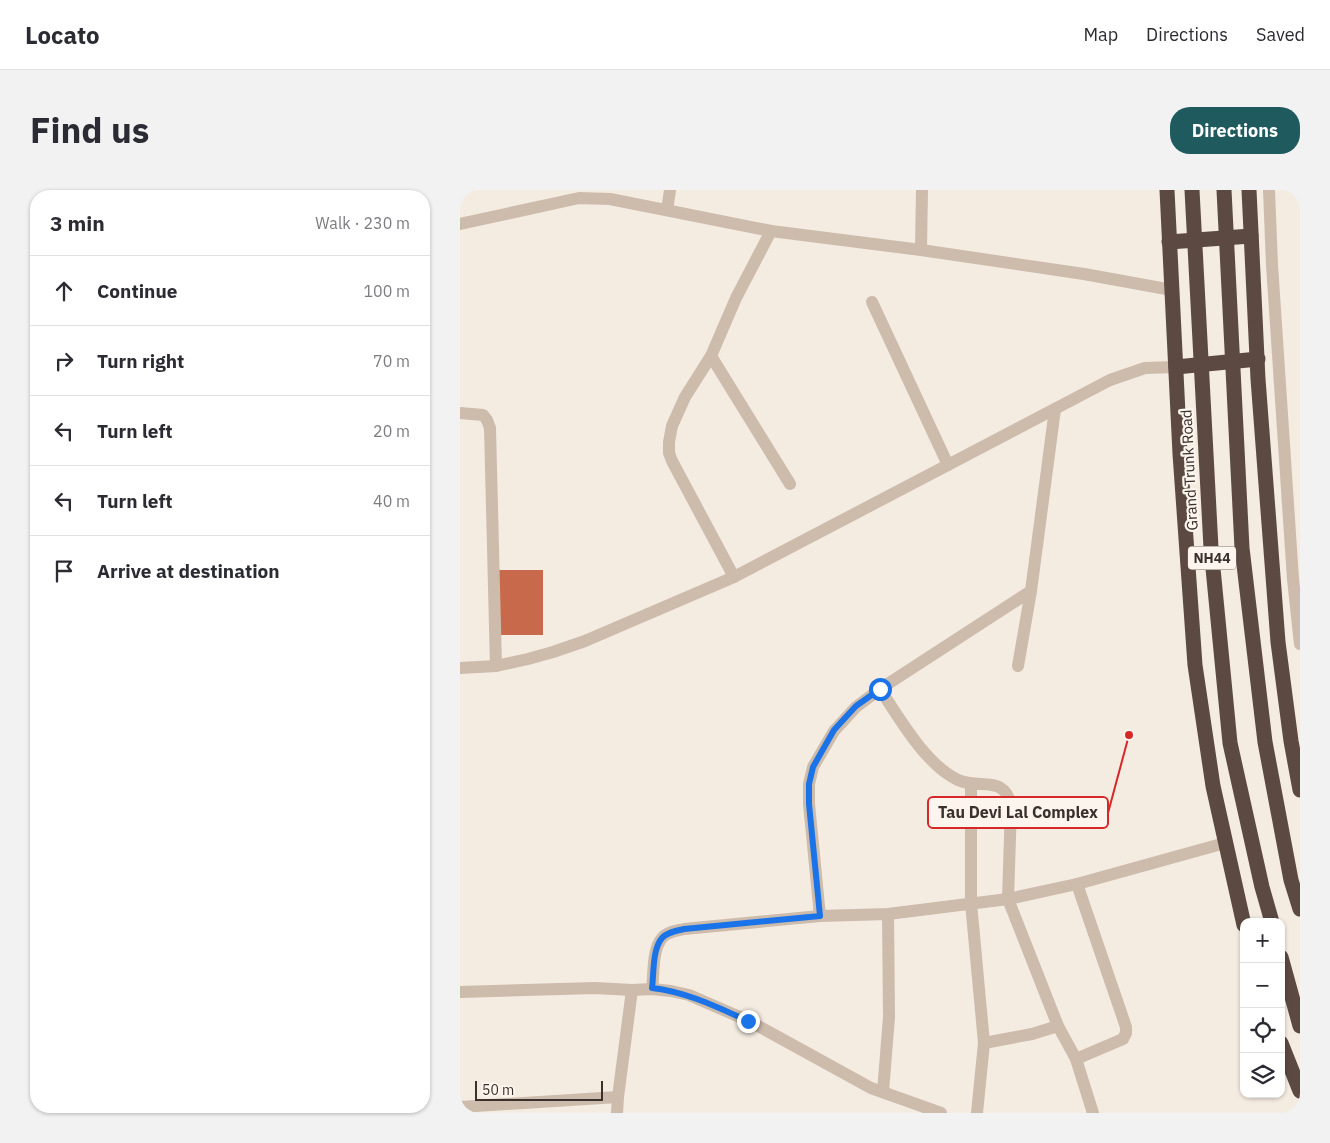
<!DOCTYPE html>
<html lang="en">
<head>
<meta charset="utf-8">
<style>
  :root { --surface:#fff; --page:#f2f2f3; --text:#2b2b33; --muted:#7c7c81; --line:#e1e1e2; --accent:#1f5a5e }
  body { margin:0; font-family:"IBM Plex Sans",sans-serif; background:var(--page); color:var(--text) }
  .controls { position:absolute; right:15px; bottom:15px; display:grid; overflow:hidden; border-radius:10px; box-shadow:0 1px 4px #0004 }
  .controls button { width:45px; height:45px; display:grid; place-items:center; padding:0; border:0; border-bottom:1px solid var(--line); background:var(--surface); color:var(--text); font:25px sans-serif }
  .scale { position:absolute; left:15px; bottom:12px; width:128px; box-sizing:border-box; padding-left:5px; border:2px solid #3b302b; border-top:0; font-size:14px; line-height:18px; white-space:nowrap; color:#3b302b; -webkit-text-stroke:4px #fbf5ee; paint-order:stroke }
  .stop { position:absolute; width:15px; height:15px; margin:-11px; border:4px solid #1a73e8; border-radius:50%; background:#fff }
  .stop.end { background:#1a73e8; border-color:#fff; box-shadow:0 1px 5px #0008 }
  .list { margin:0; padding:0; list-style:none }
  h2 { display:flex; justify-content:space-between; align-items:center; height:65px; margin:0; padding:0 20px; font-size:21px }
  h2 small { font-size:16px; font-weight:400; color:var(--muted) }
  .list li { display:grid; grid-template-columns:32px 1fr auto; gap:15px; align-items:center; box-sizing:border-box; height:70px; padding:0 20px; border-top:1px solid var(--line) }
  .list b { display:block; font-size:19px; white-space:nowrap }
  .list em { font-size:16px; font-style:normal; color:var(--muted) }
  .icon { flex:none; width:28px; height:28px; fill:none; stroke:currentColor; stroke-width:2; stroke-linecap:round; stroke-linejoin:round }
  .map { position:relative; flex:none; width:840px; height:923px; overflow:hidden; border-radius:20px }
  header { display:flex; align-items:center; gap:30px; box-sizing:border-box; height:70px; padding:0 25px; background:var(--surface); border-bottom:1px solid var(--line) }
  header strong { font-size:24px }
  nav { display:flex; gap:28px; margin-inline-start:auto; font-size:18px }
  .intro { display:flex; align-items:center; justify-content:space-between; box-sizing:border-box; height:120px; padding:0 30px }
  h1 { margin:0; font-size:35px }
  .button { padding:12px 22px; border-radius:20px; background:var(--accent); color:#fff; font-size:18px; font-weight:700 }
  main { display:flex; gap:30px; padding:0 30px }
  aside { flex:1; background:var(--surface); border-radius:20px; box-shadow:0 1px 4px #0004 }
  .map>svg:first-child { display:block }
  .building { fill:#c8694b }
  .lines { fill:none; stroke-linecap:round; stroke-linejoin:round }
  .minor { stroke:#cdbbac; stroke-width:12 }
  .highway { stroke:#5c4a42; stroke-width:15 }
  .highway-bridge { stroke:#5c4a42; stroke-width:15 }
  .route { stroke:#1a73e8; stroke-width:6 }
  .labels { text-anchor:middle; dominant-baseline:central; stroke-width:4.5; stroke-linejoin:round; paint-order:stroke }
  .shield { fill:#fbf5ee; stroke:#756b66; stroke-width:1 }
  .shield-label { font-size:14px; font-weight:bold; fill:#3b302b }
  .street-label { font-size:15px; fill:#3b302b; stroke:#fbf5ee }
  .leader { fill:none; stroke:#d62828; stroke-width:2 }
  .callout-dot { fill:#d62828; stroke:#fbf5ee; stroke-width:2 }
  .callout { fill:#fbf5ee; stroke:#d62828; stroke-width:2 }
  .callout-label { font-size:16px; text-anchor:middle; font-weight:bold; fill:#3b302b }
</style>
</head>
<body>
<header>
<strong>Locato</strong>
<nav><a>Map</a><a>Directions</a><a>Saved</a></nav>
</header>
<div class="intro"><h1>Find us</h1><a class="button">Directions</a></div>
<main>
<aside>
<h2>3 min<small>Walk · 230 m</small></h2>
<ul class="list">
<li><svg class="icon" aria-label="ahead" viewBox="0 0 24 24"><path d="M12 20V5M6 11l6-6 6 6"/></svg><div><b>Continue</b></div><em>100 m</em></li>
<li><svg class="icon" aria-label="right" viewBox="0 0 24 24"><path d="M7 20v-9h11M14 6l5 5-5 5"/></svg><div><b>Turn right</b></div><em>70 m</em></li>
<li><svg class="icon" aria-label="left" viewBox="0 0 24 24"><path d="M17 20v-9H6M10 6l-5 5 5 5"/></svg><div><b>Turn left</b></div><em>20 m</em></li>
<li><svg class="icon" aria-label="left" viewBox="0 0 24 24"><path d="M17 20v-9H6M10 6l-5 5 5 5"/></svg><div><b>Turn left</b></div><em>40 m</em></li>
<li><svg class="icon" aria-label="arrive" viewBox="0 0 24 24"><path d="M6 21V4h12l-3 4 3 4H6"/></svg><div><b>Arrive at destination</b></div></li>
</ul>
</aside>
<div class="map">
<svg width="840" height="923" viewBox="0 0 840 923">
  <rect width="100%" height="100%" fill="#f4ebe1"/>
  <rect class="building" x="35" y="380" width="48" height="65"/>
  <g class="lines">
    <g class="minor">
      <polyline points="809,0 812,75 833,389 840,454"/>
      <polyline points="207,20 210,0"/>
      <polyline points="0,34 119,8 150,9 311,41 461,60 624,84 712,100"/>
      <polyline points="461,60 462,0"/>
      <polyline points="412,112 488,275"/>
      <polyline points="251,166 330,294"/>
      <polyline points="0,223 23,225 27,230 30,238 36,476"/>
      <polyline points="274,387 212,271 209,263 209,252 212,236 225,207 251,166 276,108 311,41"/>
      <polyline points="558,476 571,401 595,219"/>
      <polyline points="0,478 36,476 68,469 93,462 125,451 274,387 650,190 685,178 716,177"/>
      <path d="M420 499C439 528 466 575 498 590 520 600 545 584 551 616L548 709 598 836 616 869 633 923"/>
      <polyline points="511,595 511,713 524,853 517,923"/>
      <polyline points="360,726 349,614 349,594 353,577 374,541 396,517 420,499 571,401"/>
      <path d="M192 799C194 784 192 760 202 748 207 742 216 741 224 739L360 726 428 724 548 709 617 694 765 653"/>
      <polyline points="0,802 135,798 172,800 192,799 211,801 229,805 289,831 411,898 481,923"/>
      <polyline points="524,853 572,844 598,836"/>
      <polyline points="616,869 663,849 666,843 666,837 617,694"/>
      <polyline points="423,902 429,827 428,724"/>
      <polyline points="0,917 158,907"/>
      <polyline points="157,923 158,907 172,800"/>
    </g>
    <g class="highway">
      <polyline points="707,0 720,264 735,475 753,596 784,735"/>
      <polyline points="789,0 798,189 818,452 831,551 840,600"/>
      <polyline points="709,52 791,46"/>
      <polyline points="716,177 798,169"/>
      <polyline points="821,767 840,836"/>
      <polyline points="821,853 840,901"/>
    </g>
    <g class="highway-bridge">
      <polyline points="732,0 751,358 770,553 802,697 812,732"/>
      <polyline points="764,0 782,358 805,552 831,690 840,719"/>
    </g>
  </g>
  <g class="lines">
    <path class="route" d="M288 831C257 817 227 802 192 798 194 784 192 760 202 748 207 742 216 741 224 739L360 726 349 614V594L353 577 374 540 396 516 420 499"/>
  </g>
  <g class="labels">
    <rect class="shield" x="728" y="356.5" width="48" height="23" rx="4"/>
    <g class="shield-label">
      <text x="752" y="368">NH44</text>
    </g>
    <g class="street-label">
      <text transform="translate(729 280) rotate(-93)">Grand Trunk Road</text>
    </g>
  </g>
  <path class="leader" d="M669 545L648 623"/>
  <circle class="callout-dot" cx="669" cy="545" r="5"/>
  <rect class="callout" x="468" y="607" width="180" height="31" rx="5"/>
  <g class="callout-label">
    <text x="558" y="628">Tau Devi Lal Complex</text>
  </g>
</svg>
<div class="controls">
<button>+</button>
<button>−</button>
<button><svg class="icon" aria-label="locate" viewBox="0 0 24 24"><circle cx="12" cy="12" r="6"/><path d="M12 2v4M12 18v4M2 12h4M18 12h4"/></svg></button>
<button><svg class="icon" aria-label="layers" viewBox="0 0 24 24"><path d="M12 4l9 5-9 5-9-5zM3 14l9 5 9-5"/></svg></button>
</div>
<div class="scale">50 m</div>
<div class="stop" style="left:420px;top:499px"></div>
<div class="stop end" style="left:288px;top:831px"></div>
</div>
</main>
</body>
</html>
